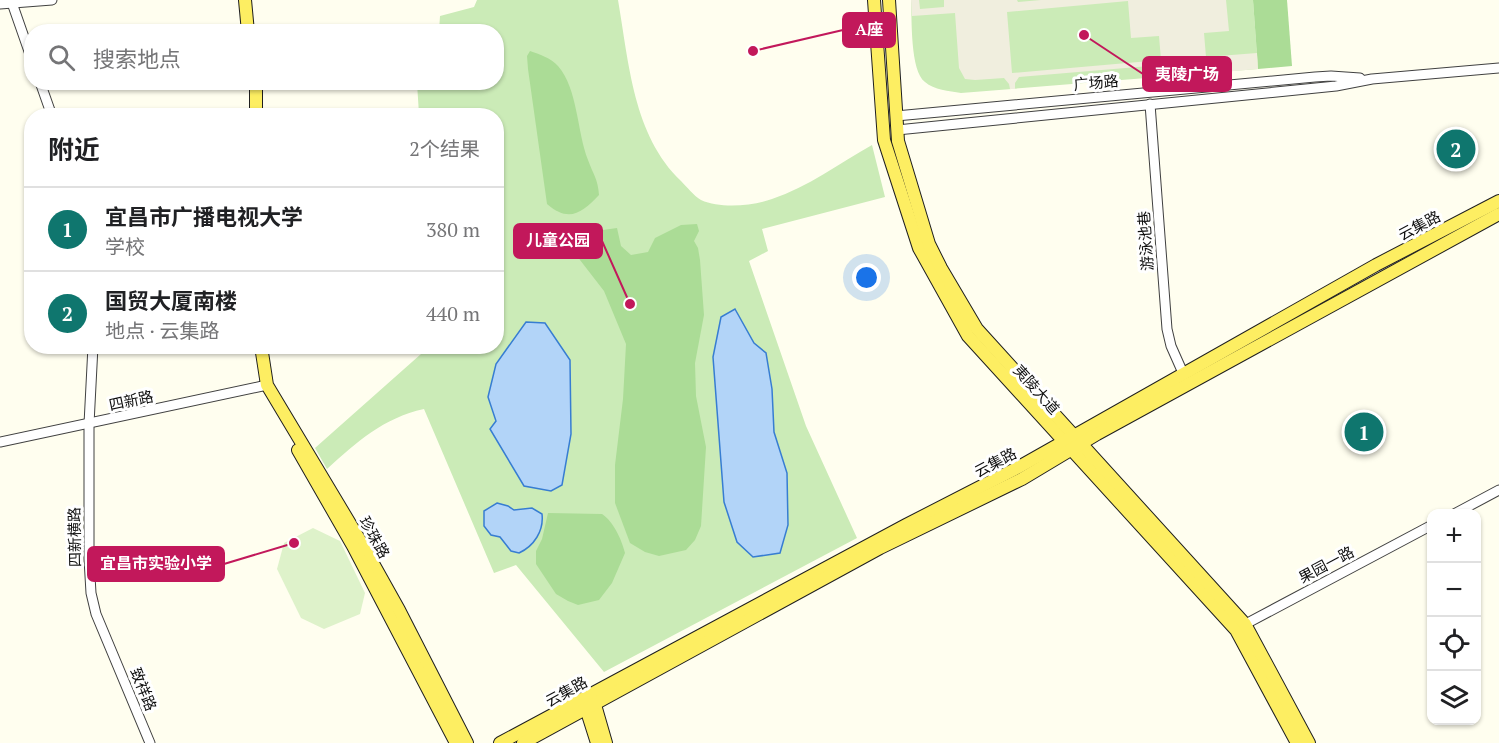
<!DOCTYPE html>
<html lang="zh">
<head>
<meta charset="utf-8">
<style>
  :root { --surface:#fff; --page:#f6f6f6; --text:#202124; --muted:#757577; --line:#e0e0e0; --accent:#0f766e }
  body { margin:0; font-family:"PT Serif","Noto Sans SC",serif; background:var(--page); color:var(--text) }
  .controls { position:absolute; right:18px; bottom:18px; display:grid; overflow:hidden; border-radius:12px; box-shadow:0 2px 4px #0004 }
  .controls button { width:54px; height:54px; display:grid; place-items:center; padding:0; border:0; border-bottom:2px solid var(--line); background:var(--surface); color:var(--text); font:30px sans-serif }
  .you { position:absolute; left:867px; top:278px; width:21px; height:21px; margin:-15px; border:4px solid #fff; border-radius:50%; background:#1a73e8; box-shadow:0 0 0 9px #1a73e833 }
  .badge { display:grid; place-items:center; width:39px; height:39px; border-radius:50%; background:var(--accent); color:#fff; font-size:20px; font-weight:700 }
  .pin { position:absolute; translate:-50% -50%; border:3px solid #fff; box-shadow:0 2px 6px #0006 }
  .list { margin:0; padding:0; list-style:none }
  h2 { display:flex; justify-content:space-between; align-items:center; height:78px; margin:0; padding:0 24px; font-size:26px }
  h2 small { font-size:20px; font-weight:400; color:var(--muted) }
  .list li { display:grid; grid-template-columns:39px 1fr auto; gap:18px; align-items:center; box-sizing:border-box; height:84px; padding:0 24px; border-top:2px solid var(--line) }
  .list b { display:block; font-size:22px; white-space:nowrap }
  .list p { margin:0; font-size:20px; white-space:nowrap; color:var(--muted) }
  .list em { font-size:20px; font-style:normal; color:var(--muted) }
  .icon { flex:none; width:33px; height:33px; fill:none; stroke:currentColor; stroke-width:2; stroke-linecap:round; stroke-linejoin:round }
  .map { position:relative; flex:none; width:1499px; height:743px; overflow:hidden }
  .search { position:absolute; background:var(--surface); box-shadow:0 2px 4px #0004; left:24px; top:24px; width:480px; height:66px; display:flex; align-items:center; gap:15px; box-sizing:border-box; padding:0 21px; border-radius:24px; color:var(--muted); font-size:22px }
  .panel { position:absolute; background:var(--surface); box-shadow:0 2px 4px #0004; left:24px; top:108px; width:480px; height:246px; border-radius:24px }
  .map>svg:first-child { display:block }
  .green { fill:#cbebb7 }
  .forest { fill:#abdc96 }
  .pitch { fill:#def2ca }
  .plaza { fill:#f0eede; fill-rule:evenodd }
  .water { fill:#b2d4f8; stroke:#377dd2; stroke-width:1.5 }
  .lines { fill:none; stroke-linecap:round; stroke-linejoin:round }
  .minor-casing { stroke:#414141; stroke-width:11 }
  .major-casing { stroke:#1f1f1f; stroke-width:14 }
  .minor { stroke:#fff; stroke-width:9 }
  .major { stroke:#fdee62; stroke-width:12 }
  .labels { text-anchor:middle; dominant-baseline:central; stroke-width:6; stroke-linejoin:round; paint-order:stroke }
  .street-label { font-size:15px; fill:#0e0e0e; stroke:#fff }
  .leader { fill:none; stroke:#c2185b; stroke-width:2 }
  .callout-dot { fill:#c2185b; stroke:#fff; stroke-width:2 }
  .callout { fill:#c2185b; stroke:#c2185b; stroke-width:2 }
  .callout-label { font-size:16px; text-anchor:middle; font-weight:bold; fill:#fff }
</style>
</head>
<body>
<div class="map">
<svg width="1499" height="743" viewBox="0 0 1499 743">
  <rect width="100%" height="100%" fill="#fffeef"/>
  <g class="green">
    <path d="M477 0H618C629 63 633 135 681 181 687 187 694 196 701 200 721 209 752 206 772 199 808 187 840 163 872 145L885 197 762 229 768 251 749 261 806 426 857 538 604 672 516 565 494 573 424 409C383 418 357 442 327 469L315 448 421 354 415 347 496 346V116L416 115 419 114 417 83 496 82V32L439 31 440 16 474 7Z"/>
    <path d="M911 0H1253L1258 69 961 93C949 91 934 90 925 82 910 71 912 19 911 0Z"/>
  </g>
  <g class="forest">
    <polygon points="1253,0 1287,0 1292,66 1258,69"/>
    <path d="M530 51C539 54 551 58 558 66 578 89 577 132 588 160 593 174 598 179 599 195 582 213 569 223 547 204L528 69 527 56Z"/>
    <polygon points="697,224 699,231 694,241 698,248 700,260 704,315 695,363 696,396 706,447 701,526 695,540 686,550 659,556 645,552 630,543 615,503 615,465 623,399 626,344 604,291 580,260 574,248 603,230 617,228 621,246 631,255 648,252 655,238 681,225"/>
    <path d="M548 513 602 514C613 521 622 540 625 553L612 583 599 600 578 605 568 601 556 594 536 564V551L542 539Z"/>
  </g>
  <polygon class="pitch" points="313,528 340,541 365,593 360,614 324,629 301,618 277,569 284,543"/>
  <path class="plaza" d="M911 0H919L920 9 944 7V0H1017L1018 2 1041 0H1226L1229 31 1204 33 1206 57 1257 53 1258 69 1163 77 1161 65 1019 77 1015 83V89H1010L1009 84 1004 78 975 80 965 79 959 68 955 13 912 16ZM1128 1 1131 38 1159 36 1161 60 1012 73 1007 12Z"/>
  <g class="water">
    <polygon points="735,309 754,343 766,353 772,389 774,432 787,473 788,525 780,553 753,557 737,542 724,502 713,357 721,317"/>
    <polygon points="526,322 545,323 570,360 571,434 562,485 551,491 524,486 490,429 496,421 488,397 496,364"/>
    <path d="M497 503 508 506 514 510 532 508 542 514C544 531 534 546 519 553L511 551 500 537 491 535 484 526V511Z"/>
  </g>
  <g class="lines">
    <g class="minor-casing">
      <g id="minor">
        <polyline points="11,0 32,60"/>
        <polyline points="0,4 52,0"/>
        <polyline points="40,82 52,116"/>
        <polyline points="1150,104 1167,329 1171,346 1183,373"/>
        <polyline points="896,116 1315,77 1331,76 1360,78"/>
        <polyline points="897,130 1336,86 1372,79 1499,68"/>
        <polyline points="93,346 89,424 89,559 91,593 96,614 150,743"/>
        <polyline points="0,442 267,385"/>
        <polyline points="1454,514 1499,490"/>
        <polyline points="1240,627 1432,525"/>
      </g>
    </g>
    <g class="major-casing">
      <g id="major">
        <polyline points="245,0 248,32"/>
        <polyline points="874,0 884,140 919,248 968,336 1236,630 1297,743"/>
        <polyline points="889,0 898,141 929,244 941,268 977,329 1245,624 1309,743"/>
        <polyline points="256,82 256,116"/>
        <polyline points="261,346 267,385 361,542 399,610 467,743"/>
        <polyline points="298,450 353,546 456,743"/>
        <polyline points="593,698 606,743"/>
        <polyline points="584,702 597,743"/>
        <polyline points="500,743 906,525 1017,468 1376,265 1499,201"/>
        <polyline points="523,743 880,548 1022,479 1097,434 1499,214"/>
      </g>
    </g>
    <use href="#minor" class="minor"/>
    <use href="#major" class="major"/>
  </g>
  <g class="labels">
    <g class="street-label">
      <text transform="translate(1096 82) rotate(-5)">广场路</text>
      <text transform="translate(1419 225) rotate(-28)">云集路</text>
      <text transform="translate(1145 241) rotate(-94)">游泳池巷</text>
      <text transform="translate(1037 389) rotate(48)">夷陵大道</text>
      <text transform="translate(131 400) rotate(-12)">四新路</text>
      <text transform="translate(995 462) rotate(-28)">云集路</text>
      <text transform="translate(74 537) rotate(-91)">四新横路</text>
      <text transform="translate(375 537) rotate(61)">珍珠路</text>
      <text transform="translate(1326 564) rotate(-28)">果园一路</text>
      <text transform="translate(144 689) rotate(68)">致祥路</text>
      <text transform="translate(566 691) rotate(-29)">云集路</text>
    </g>
  </g>
  <path class="leader" d="M753 51L843 30M1084 35L1143 74M630 304L602 241M294 543L224 564"/>
  <g class="callout-dot">
    <circle cx="753" cy="51" r="6"/>
    <circle cx="1084" cy="35" r="6"/>
    <circle cx="630" cy="304" r="6"/>
    <circle cx="294" cy="543" r="6"/>
  </g>
  <g class="callout">
    <rect x="843" y="13" width="52" height="34" rx="6"/>
    <rect x="1143" y="57" width="88" height="34" rx="6"/>
    <rect x="514" y="224" width="88" height="34" rx="6"/>
    <rect x="88" y="547" width="136" height="34" rx="6"/>
  </g>
  <g class="callout-label">
    <text x="869" y="35">A座</text>
    <text x="1187" y="80">夷陵广场</text>
    <text x="558" y="246">儿童公园</text>
    <text x="156" y="569">宜昌市实验小学</text>
  </g>
</svg>
<div class="controls">
<button>+</button>
<button>−</button>
<button><svg class="icon" aria-label="locate" viewBox="0 0 24 24"><circle cx="12" cy="12" r="6"/><path d="M12 2v4M12 18v4M2 12h4M18 12h4"/></svg></button>
<button><svg class="icon" aria-label="layers" viewBox="0 0 24 24"><path d="M12 4l9 5-9 5-9-5zM3 14l9 5 9-5"/></svg></button>
</div>
<div class="you"></div>
<div class="pin badge" style="left:1364px;top:432px">1</div>
<div class="pin badge" style="left:1456px;top:149px">2</div>
<div class="search"><svg class="icon" aria-label="search" viewBox="0 0 24 24"><circle cx="10" cy="10" r="6"/><path d="M15 15l6 6"/></svg>搜索地点</div>
<section class="panel">
<h2>附近<small>2个结果</small></h2>
<ul class="list">
<li><span class="badge">1</span><div><b>宜昌市广播电视大学</b><p>学校</p></div><em>380 m</em></li>
<li><span class="badge">2</span><div><b>国贸大厦南楼</b><p>地点 · 云集路</p></div><em>440 m</em></li>
</ul>
</section>
</div>
</body>
</html>
